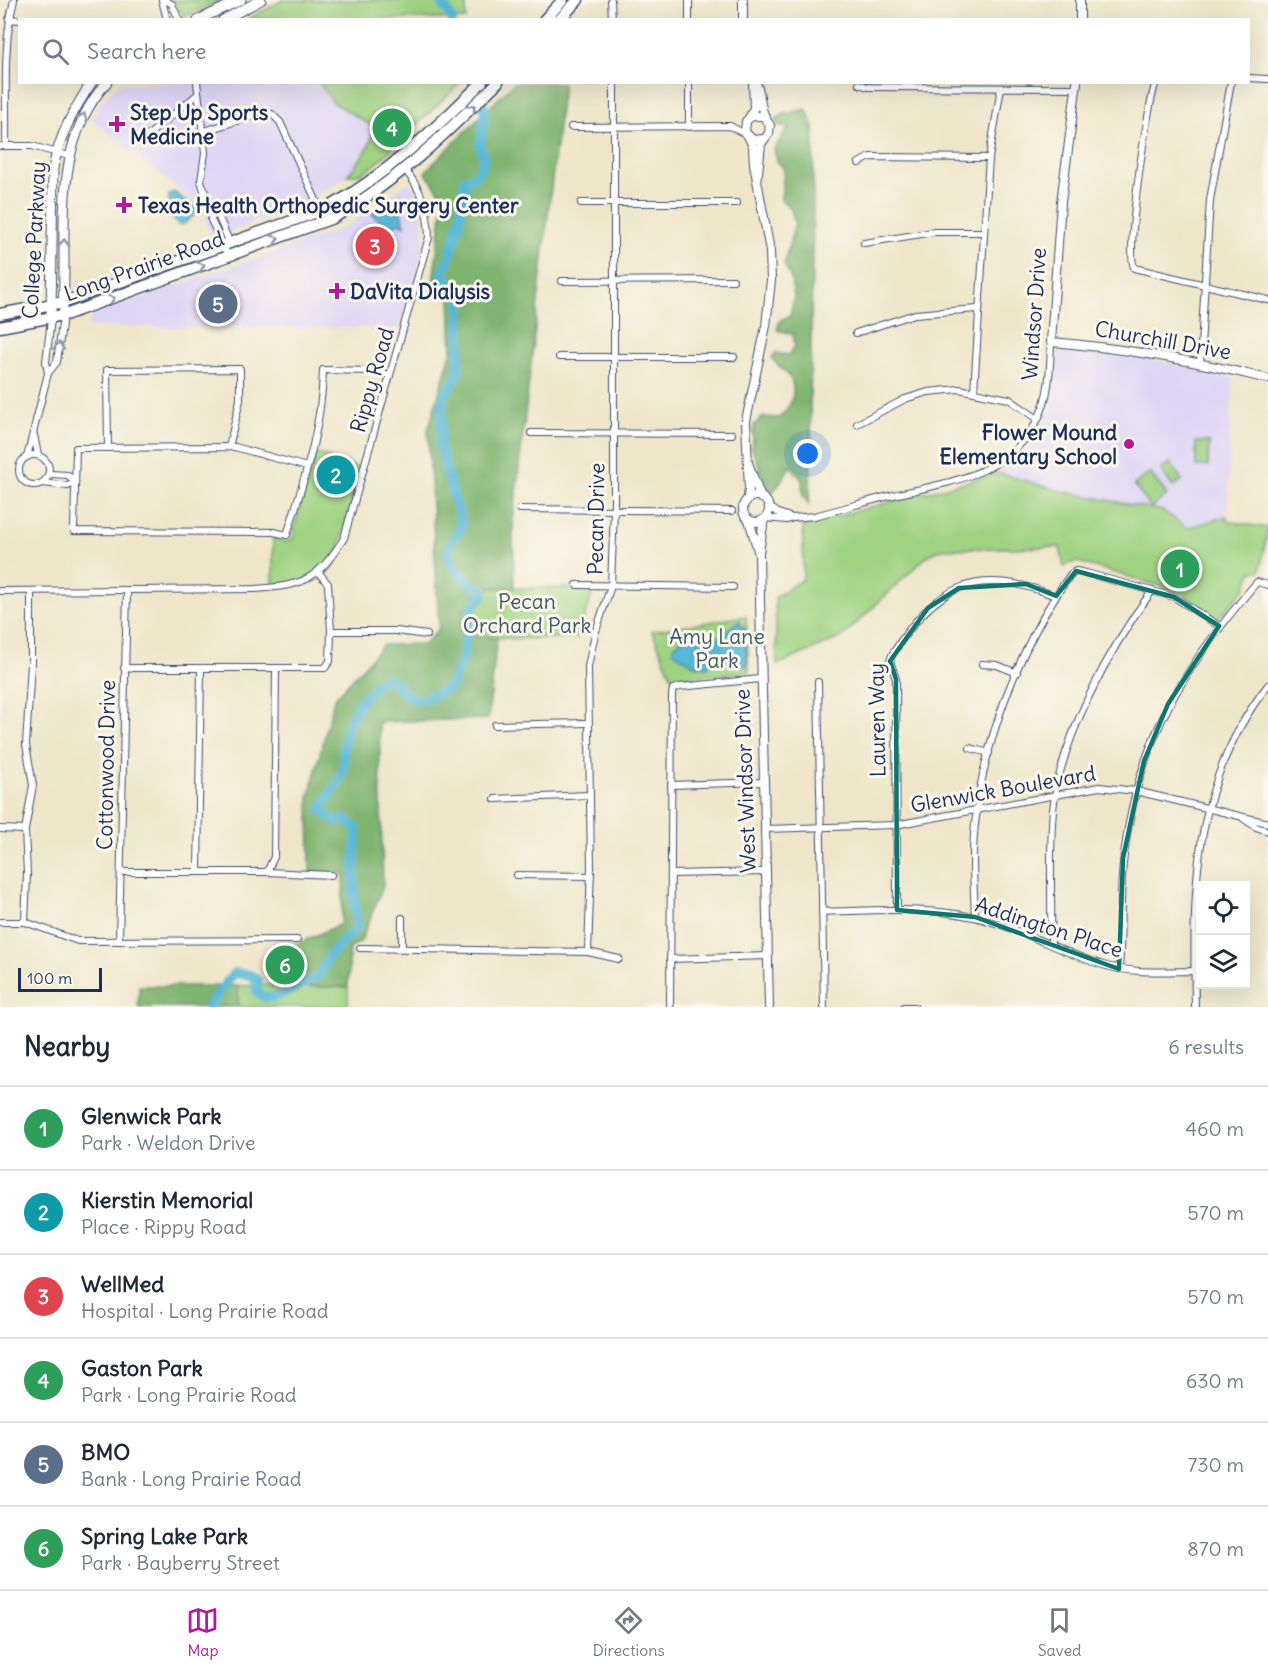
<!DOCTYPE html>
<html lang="en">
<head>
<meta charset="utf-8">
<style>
  :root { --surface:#fff; --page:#f2f2f3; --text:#1f2937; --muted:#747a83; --line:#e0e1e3; --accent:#b5179e }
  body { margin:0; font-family:Delius,sans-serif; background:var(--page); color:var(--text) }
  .controls { position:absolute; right:18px; bottom:18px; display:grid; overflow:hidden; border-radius:0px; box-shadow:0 6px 24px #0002 }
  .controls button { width:54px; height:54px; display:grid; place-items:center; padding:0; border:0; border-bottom:2px solid var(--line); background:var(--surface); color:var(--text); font:30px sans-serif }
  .scale { position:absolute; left:18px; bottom:15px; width:84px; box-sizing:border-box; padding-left:6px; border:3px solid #1b2f5e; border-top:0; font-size:16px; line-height:21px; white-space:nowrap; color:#1b2f5e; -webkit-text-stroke:4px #fbf7ec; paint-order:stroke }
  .you { position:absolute; left:808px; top:454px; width:21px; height:21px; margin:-15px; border:4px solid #fff; border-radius:50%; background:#1a73e8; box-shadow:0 0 0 9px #1a73e833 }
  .badge { display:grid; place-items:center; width:39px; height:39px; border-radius:50%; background:var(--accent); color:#fff; font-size:20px; font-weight:700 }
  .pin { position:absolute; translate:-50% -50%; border:3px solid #fff; box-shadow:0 2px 6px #0006 }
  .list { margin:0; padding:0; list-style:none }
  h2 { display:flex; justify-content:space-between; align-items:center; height:78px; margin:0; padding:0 24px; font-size:26px }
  h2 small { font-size:20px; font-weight:400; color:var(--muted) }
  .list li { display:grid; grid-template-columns:39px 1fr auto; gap:18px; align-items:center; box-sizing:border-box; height:84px; padding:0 24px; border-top:2px solid var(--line) }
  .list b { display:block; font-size:22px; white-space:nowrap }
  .list p { margin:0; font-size:20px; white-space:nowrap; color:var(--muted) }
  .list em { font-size:20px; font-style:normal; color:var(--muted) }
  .icon { flex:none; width:33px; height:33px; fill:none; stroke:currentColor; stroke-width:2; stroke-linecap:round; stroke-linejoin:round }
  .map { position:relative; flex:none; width:1268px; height:1007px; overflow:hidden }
  .search { position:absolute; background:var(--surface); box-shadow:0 6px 24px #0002; left:18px; right:18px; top:18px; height:66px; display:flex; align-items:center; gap:15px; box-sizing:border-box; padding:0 21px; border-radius:0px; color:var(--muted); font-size:22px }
  .sheet { height:582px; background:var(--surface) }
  nav { display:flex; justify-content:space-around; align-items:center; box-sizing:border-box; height:84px; border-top:2px solid var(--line); background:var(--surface); font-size:16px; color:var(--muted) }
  nav a { display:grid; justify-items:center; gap:3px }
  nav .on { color:var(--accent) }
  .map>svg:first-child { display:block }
  .built { fill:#ded5f5 }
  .green { fill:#9fd281; stroke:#5d8070; stroke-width:1.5 }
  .forest { fill:#7fb46f; stroke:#4d7266; stroke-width:1.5 }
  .water { fill:#57b8d5; stroke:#39749a; stroke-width:1.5 }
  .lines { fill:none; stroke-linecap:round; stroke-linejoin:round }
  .stream { stroke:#57b8d5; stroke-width:1.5 }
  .river { stroke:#57b8d5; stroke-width:10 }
  .minor-casing { stroke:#3b4a6e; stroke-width:8 }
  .tertiary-casing { stroke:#3b4a6e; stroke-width:10 }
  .secondary-casing { stroke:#3b4a6e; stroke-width:11 }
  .primary-casing { stroke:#3b4a6e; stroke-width:13 }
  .minor { stroke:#fff; stroke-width:6 }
  .tertiary { stroke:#fff; stroke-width:8 }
  .secondary { stroke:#fff; stroke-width:9 }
  .primary { stroke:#fff; stroke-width:10 }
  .oneway { stroke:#8d97ae }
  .marked { fill:none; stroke:#0f766e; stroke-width:4.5; stroke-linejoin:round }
  .poi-dot { fill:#b5179e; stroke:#fbf7ec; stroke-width:2 }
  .labels { text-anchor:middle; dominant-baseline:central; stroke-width:6; stroke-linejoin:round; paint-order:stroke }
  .poi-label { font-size:21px; font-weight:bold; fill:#1b2f5e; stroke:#fbf7ec; text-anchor:start }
  .street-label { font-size:21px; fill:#1b2f5e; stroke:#fbf7ec }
  .park-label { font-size:21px; fill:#3c5867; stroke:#fbf7ec }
</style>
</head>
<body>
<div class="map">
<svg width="1268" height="1007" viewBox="0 0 1268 1007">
  <rect width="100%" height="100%" fill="#fbf7ec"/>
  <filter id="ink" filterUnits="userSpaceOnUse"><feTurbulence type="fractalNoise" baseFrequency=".0167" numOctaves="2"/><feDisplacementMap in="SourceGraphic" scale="12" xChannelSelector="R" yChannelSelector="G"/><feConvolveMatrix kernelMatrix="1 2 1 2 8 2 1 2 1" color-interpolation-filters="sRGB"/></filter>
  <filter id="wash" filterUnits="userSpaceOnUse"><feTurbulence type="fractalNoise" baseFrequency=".008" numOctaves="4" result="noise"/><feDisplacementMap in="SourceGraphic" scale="24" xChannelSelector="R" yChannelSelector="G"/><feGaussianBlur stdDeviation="1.35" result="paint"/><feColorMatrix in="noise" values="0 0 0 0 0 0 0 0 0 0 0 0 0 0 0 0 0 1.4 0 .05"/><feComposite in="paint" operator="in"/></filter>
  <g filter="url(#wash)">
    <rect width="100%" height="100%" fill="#efe6ca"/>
    <g class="built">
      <polygon points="121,83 319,83 334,103 370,125 373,138 348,175 309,200 212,239 201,207 91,119 107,95"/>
      <polygon points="408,182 416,190 424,226 423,247 400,328 87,327 93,315 344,228"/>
      <polygon points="1057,350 1158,361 1233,378 1227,516 1187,528 1163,511 1061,491 999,473 1019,456 1038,433 1047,414 1054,387"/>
    </g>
    <g class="green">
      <polygon points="173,0 222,0 184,17"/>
      <polygon points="283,0 466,0 466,19 248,19"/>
      <path d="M319 83H460L374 166 360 174 348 175C358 161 379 141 370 125L334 103Z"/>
      <polygon points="1196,442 1209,442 1208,466 1196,466"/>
      <path d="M316 453 361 469 334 565C321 588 296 584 273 584V537L285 542 293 539 295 524Z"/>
      <polygon points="1170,463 1182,480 1173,487 1161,470"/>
      <polygon points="999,473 1061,491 1163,511 1187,528 1227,516 1227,521 1268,528 1260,571 1252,571 1245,589 1216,620 1187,596 1177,591 1078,562 1070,563 1064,567 1060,547 942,549 927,556 842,637 777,665 775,597 803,579 803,525"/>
      <polygon points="1150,473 1167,495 1151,508 1134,485"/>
      <path d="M478 588H594L578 637C538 638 498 642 459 631L464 609 473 602Z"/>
      <polygon points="746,616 749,672 672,678 652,631"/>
      <polygon points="275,945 295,945 295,987 348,987 348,1007 238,1007 238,986 275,985"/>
    </g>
    <g class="forest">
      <polygon points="514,83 563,83 513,521 514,588 478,588 473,602 464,609 459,631 497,638 488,719 379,722 383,886 361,941 350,948 348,987 295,987 295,945 341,924 344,874 310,874 309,797 334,699 383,645 425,644 439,628 428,430 452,350 450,299 433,283 444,198 425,172"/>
      <path d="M806 109 814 128 810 407 812 447 809 504 803 496 802 480 791 466C783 475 779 488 769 495L752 448 754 425 763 417 779 418C791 408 799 389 788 375 782 367 776 367 772 357L776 353 789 355 795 346 793 334 777 330 780 320 790 316 794 297 791 279 784 264 795 223 791 209 781 199 784 169 777 161 774 149 789 127 779 126 775 119 787 113Z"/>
      <polygon points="139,986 238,986 238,1007 138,1007"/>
    </g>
    <g class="water">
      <polygon points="174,192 199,210 185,223 179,225 168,214 169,195"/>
      <polygon points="381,207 401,212 405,226 398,223 393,226 374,217 372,212"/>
      <polygon points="740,620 740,625 745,628 747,666 732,663 719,652 714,655 708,667 694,665 673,651 673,647 683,639 684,636 702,633 716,639"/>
    </g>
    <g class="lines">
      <polyline class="stream" points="400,212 401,192"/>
      <g class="river">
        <polyline points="440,0 453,20"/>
        <path d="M208 1007 234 973 250 975 258 981 257 992 263 997H276L319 976 330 955 358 927C351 896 355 862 357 830L347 820 335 821 321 811C326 797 338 788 343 771 345 764 343 755 344 748 346 717 361 697 384 678L396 682C411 709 427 699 450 688L462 659 471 609 482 596 484 590C470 586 444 564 449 548 451 540 458 533 462 527L440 446 443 398 459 373 461 296 449 284 443 273C457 241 462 215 465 180L477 175 484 161 480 145 485 111 474 82"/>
      </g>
    </g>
  </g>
  <g filter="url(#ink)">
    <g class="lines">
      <g class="minor-casing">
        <g id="minor">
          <polyline points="162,0 167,20"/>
          <polyline points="165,0 172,4 179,20"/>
          <polyline points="611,0 612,20"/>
          <polyline points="689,0 689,20"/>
          <polyline points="9,19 20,20"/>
          <polyline points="1248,78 1268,79"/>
          <polyline points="197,82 205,153 201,181 212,214 211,220 228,256"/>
          <path d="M1156 82C1147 106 1126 248 1134 268L1268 300"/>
          <polyline points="859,84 868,87 1077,88"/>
          <polyline points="571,127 730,126 745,134"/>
          <polyline points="689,127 689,82"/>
          <polyline points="204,131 263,113 272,114 280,122 321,211"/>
          <polyline points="140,142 198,94"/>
          <polyline points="0,146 32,146 69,156"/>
          <path d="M6 146C7 98 2 47 14 0"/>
          <polyline points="859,163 870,157 989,158"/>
          <polyline points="581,203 737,203"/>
          <polyline points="212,214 218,215 230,244"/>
          <polyline points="864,243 934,232 983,232"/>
          <polyline points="562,281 733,280"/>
          <polyline points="856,333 915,314 977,309"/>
          <polyline points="559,357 734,357"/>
          <polyline points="1200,363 1210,200 1231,82"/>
          <polyline points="48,373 46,362 51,319"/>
          <polyline points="974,391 989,158 1001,88"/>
          <polyline points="857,424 905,399 928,392 959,389 1009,399 1038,419"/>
          <polyline points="531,433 732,434"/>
          <polyline points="34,435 38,455"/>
          <polyline points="108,448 107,370 240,369 240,400 229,447"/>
          <circle cx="34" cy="470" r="15"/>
          <polyline points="27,457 48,373 57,362 63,316"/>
          <path d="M307 467 235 447 76 448 74 531 274 532 287 535C304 480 322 428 323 370L373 371 390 375"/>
          <polyline points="43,483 68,486 75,482 68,475 50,474"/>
          <polyline points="520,509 732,511"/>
          <polyline points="765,518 787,520 793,518 778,513 767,505"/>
          <path d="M793 518 814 516C839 510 864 502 889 496 945 483 1010 476 1038 419 1050 395 1050 368 1051 342"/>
          <polyline points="577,585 733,587"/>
          <path d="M0 591 255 589C303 586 318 580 344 538L429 237C428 210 422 189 404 169"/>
          <polyline points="331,631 396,631 427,635"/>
          <polyline points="982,664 997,665 1017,673"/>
          <polyline points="124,668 325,668 330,661 331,631 328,584 319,573"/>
          <polyline points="818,682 824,1007"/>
          <polyline points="495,725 587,723"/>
          <polyline points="970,748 989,753"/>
          <polyline points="671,785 763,782"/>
          <polyline points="495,799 589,795"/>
          <polyline points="1244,819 1256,827 1268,831"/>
          <polyline points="0,829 25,830"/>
          <polyline points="764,829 895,825 1099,787 1136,791 1268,823"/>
          <polyline points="121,872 267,872 331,875"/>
          <polyline points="198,872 201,668"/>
          <polyline points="267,872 274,857 276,668"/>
          <polyline points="671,874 765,872"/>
          <polyline points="517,875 591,876"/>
          <path d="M897 910 896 679 890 661 892 655C935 585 977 565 1056 596"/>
          <path d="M822 912C872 910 924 907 974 917 1019 927 1059 952 1103 965 1132 974 1165 971 1195 971"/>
          <path d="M975 917C974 887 971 856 975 825 983 742 1021 641 1071 574L1076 571 1086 573 1174 597 1219 626"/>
          <polyline points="402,918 402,948"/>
          <polyline points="0,922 25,922 78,941 297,940"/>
          <polyline points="25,922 27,874 25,830 33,785 26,745 31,664 31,591"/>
          <polyline points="119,941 127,590"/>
          <path d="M1051 943C1052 899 1049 854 1053 810 1060 740 1110 647 1152 591"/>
          <polyline points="360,948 588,952 619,959"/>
          <polyline points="588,952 591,868 588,666 595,634 611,586 614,510 614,82"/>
          <polyline points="670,959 767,956"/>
          <path d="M1119 969C1122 931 1119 892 1124 855 1138 740 1183 668 1257 582L1268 585"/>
          <polyline points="670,1007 672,694 673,689 680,687 760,679"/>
          <polyline points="904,1007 914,1007"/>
          <path d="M1195 1007C1193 889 1191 784 1268 685"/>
        </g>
      </g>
      <g class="tertiary-casing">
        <g id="tertiary">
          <polyline points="743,0 743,20"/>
          <polyline points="1080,20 1080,0"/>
          <path d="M755 82C763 93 758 107 766 118"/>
          <path d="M1077 82 1061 202 1051 342C1125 348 1196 361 1268 379"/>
          <polyline points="749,118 754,108 753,82"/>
          <polyline points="758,173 761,144 769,133 770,125 763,116 752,116 746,121 745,132 753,140 764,139"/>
          <polyline points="748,463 761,498"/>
          <circle cx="756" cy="509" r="13"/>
          <polyline points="747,501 749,490 746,421 766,326 771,280 770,251 754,164 753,146 748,136"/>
          <polyline points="749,520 759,554 769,1007"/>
          <polyline points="759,553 764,519"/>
        </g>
      </g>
      <g class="secondary-casing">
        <g id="secondary">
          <polyline points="198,20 241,0"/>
          <polyline points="223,20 261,0"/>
          <path d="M63 307C68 229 50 146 107 82"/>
          <path d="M51 319 53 168C60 135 73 110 92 82"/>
        </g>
      </g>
      <g class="primary-casing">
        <g id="primary">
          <polyline points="544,20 563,0"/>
          <polyline points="559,20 578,0"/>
          <path d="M0 314 64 302 328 208C387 174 434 130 482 82"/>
          <path d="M0 327 68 314 333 218C398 181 445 134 498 82"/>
        </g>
      </g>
      <use href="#minor" class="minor"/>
      <use href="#tertiary" class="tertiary"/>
      <use href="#secondary" class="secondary"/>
      <use href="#primary" class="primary"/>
    </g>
    <defs><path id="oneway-chevron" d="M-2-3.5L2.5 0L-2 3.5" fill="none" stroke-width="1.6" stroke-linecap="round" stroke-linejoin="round" transform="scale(1.5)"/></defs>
    <g class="oneway">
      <use href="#oneway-chevron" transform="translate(472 108) rotate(-46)"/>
      <use href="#oneway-chevron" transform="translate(83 117) rotate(-68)"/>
      <use href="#oneway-chevron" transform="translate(275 239) rotate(-20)"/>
      <use href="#oneway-chevron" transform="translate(64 243) rotate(-88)"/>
      <use href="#oneway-chevron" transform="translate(201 266) rotate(-20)"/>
      <use href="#oneway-chevron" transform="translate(111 299) rotate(-20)"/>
      <use href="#oneway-chevron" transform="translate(59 346) rotate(-85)"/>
    </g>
  </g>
  <path class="marked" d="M1076 571 1174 597 1219 626 1168 704 1144 761 1123 858 1119 969 975 917 897 910 896 679 890 661 928 608 959 588 1026 584 1056 596Z"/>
  <g class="poi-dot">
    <path d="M114 115h6v6h6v6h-6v6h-6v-6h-6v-6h6z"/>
    <path d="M121 196h6v6h6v6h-6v6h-6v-6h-6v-6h6z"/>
    <path d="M334 282h6v6h6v6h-6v6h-6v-6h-6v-6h6z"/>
    <circle cx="1129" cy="444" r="6"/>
  </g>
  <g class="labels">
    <g class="poi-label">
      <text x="130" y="112">Step Up Sports<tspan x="130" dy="24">Medicine</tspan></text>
      <text x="138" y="205">Texas Health Orthopedic Surgery Center</text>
      <text x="350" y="291">DaVita Dialysis</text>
      <text x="1117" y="432" text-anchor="end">Flower Mound<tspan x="1117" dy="24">Elementary School</tspan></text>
    </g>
    <g class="street-label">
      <text transform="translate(34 240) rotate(-87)">College Parkway</text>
      <text transform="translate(144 266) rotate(-20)">Long Prairie Road</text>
      <text transform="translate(1034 314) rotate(-86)">Windsor Drive</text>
      <text transform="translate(1163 340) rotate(10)">Churchill Drive</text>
      <text transform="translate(372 380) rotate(-74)">Rippy Road</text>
      <text transform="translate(596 519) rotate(-89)">Pecan Drive</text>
      <text transform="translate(877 720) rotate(-91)">Lauren Way</text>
      <text transform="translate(106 765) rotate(-89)">Cottonwood Drive</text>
      <text transform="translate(745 781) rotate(-92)">West Windsor Drive</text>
      <text transform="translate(1003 789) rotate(-10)">Glenwick Boulevard</text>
      <text transform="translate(1049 927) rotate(18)">Addington Place</text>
    </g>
    <g class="park-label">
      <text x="527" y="601">Pecan<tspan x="527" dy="24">Orchard Park</tspan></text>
      <text x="717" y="636">Amy Lane<tspan x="717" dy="24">Park</tspan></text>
    </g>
  </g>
</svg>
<div class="controls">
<button><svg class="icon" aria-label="locate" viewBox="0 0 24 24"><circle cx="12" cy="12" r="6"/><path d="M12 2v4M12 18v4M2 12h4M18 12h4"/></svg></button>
<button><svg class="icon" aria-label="layers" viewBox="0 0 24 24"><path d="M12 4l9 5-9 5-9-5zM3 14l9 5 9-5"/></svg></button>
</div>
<div class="scale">100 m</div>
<div class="you"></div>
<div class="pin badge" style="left:1180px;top:569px;background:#2e9e5b">1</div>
<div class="pin badge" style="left:336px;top:475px;background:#0f9aa8">2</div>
<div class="pin badge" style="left:375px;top:246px;background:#e0444e">3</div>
<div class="pin badge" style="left:392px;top:128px;background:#2e9e5b">4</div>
<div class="pin badge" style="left:218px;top:304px;background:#5c6f8a">5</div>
<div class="pin badge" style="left:285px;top:965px;background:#2e9e5b">6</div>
<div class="search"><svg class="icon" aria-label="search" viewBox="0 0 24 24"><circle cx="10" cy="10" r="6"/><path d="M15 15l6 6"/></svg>Search here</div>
</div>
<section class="sheet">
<h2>Nearby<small>6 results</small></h2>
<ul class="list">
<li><span class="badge" style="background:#2e9e5b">1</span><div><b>Glenwick Park</b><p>Park · Weldon Drive</p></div><em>460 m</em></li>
<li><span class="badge" style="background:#0f9aa8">2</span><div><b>Kierstin Memorial</b><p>Place · Rippy Road</p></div><em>570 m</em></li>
<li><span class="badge" style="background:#e0444e">3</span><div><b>WellMed</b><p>Hospital · Long Prairie Road</p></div><em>570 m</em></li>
<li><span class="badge" style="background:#2e9e5b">4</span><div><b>Gaston Park</b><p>Park · Long Prairie Road</p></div><em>630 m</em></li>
<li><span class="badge" style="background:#5c6f8a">5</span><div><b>BMO</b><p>Bank · Long Prairie Road</p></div><em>730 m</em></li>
<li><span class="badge" style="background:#2e9e5b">6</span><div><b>Spring Lake Park</b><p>Park · Bayberry Street</p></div><em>870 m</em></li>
</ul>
</section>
<nav>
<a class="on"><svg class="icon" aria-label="map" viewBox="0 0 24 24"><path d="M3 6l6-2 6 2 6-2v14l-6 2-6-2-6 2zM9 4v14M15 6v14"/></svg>Map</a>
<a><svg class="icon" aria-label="directions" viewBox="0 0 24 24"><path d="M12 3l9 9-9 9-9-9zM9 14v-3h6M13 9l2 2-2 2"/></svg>Directions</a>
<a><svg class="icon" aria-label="saved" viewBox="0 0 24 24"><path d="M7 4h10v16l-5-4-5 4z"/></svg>Saved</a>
</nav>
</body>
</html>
